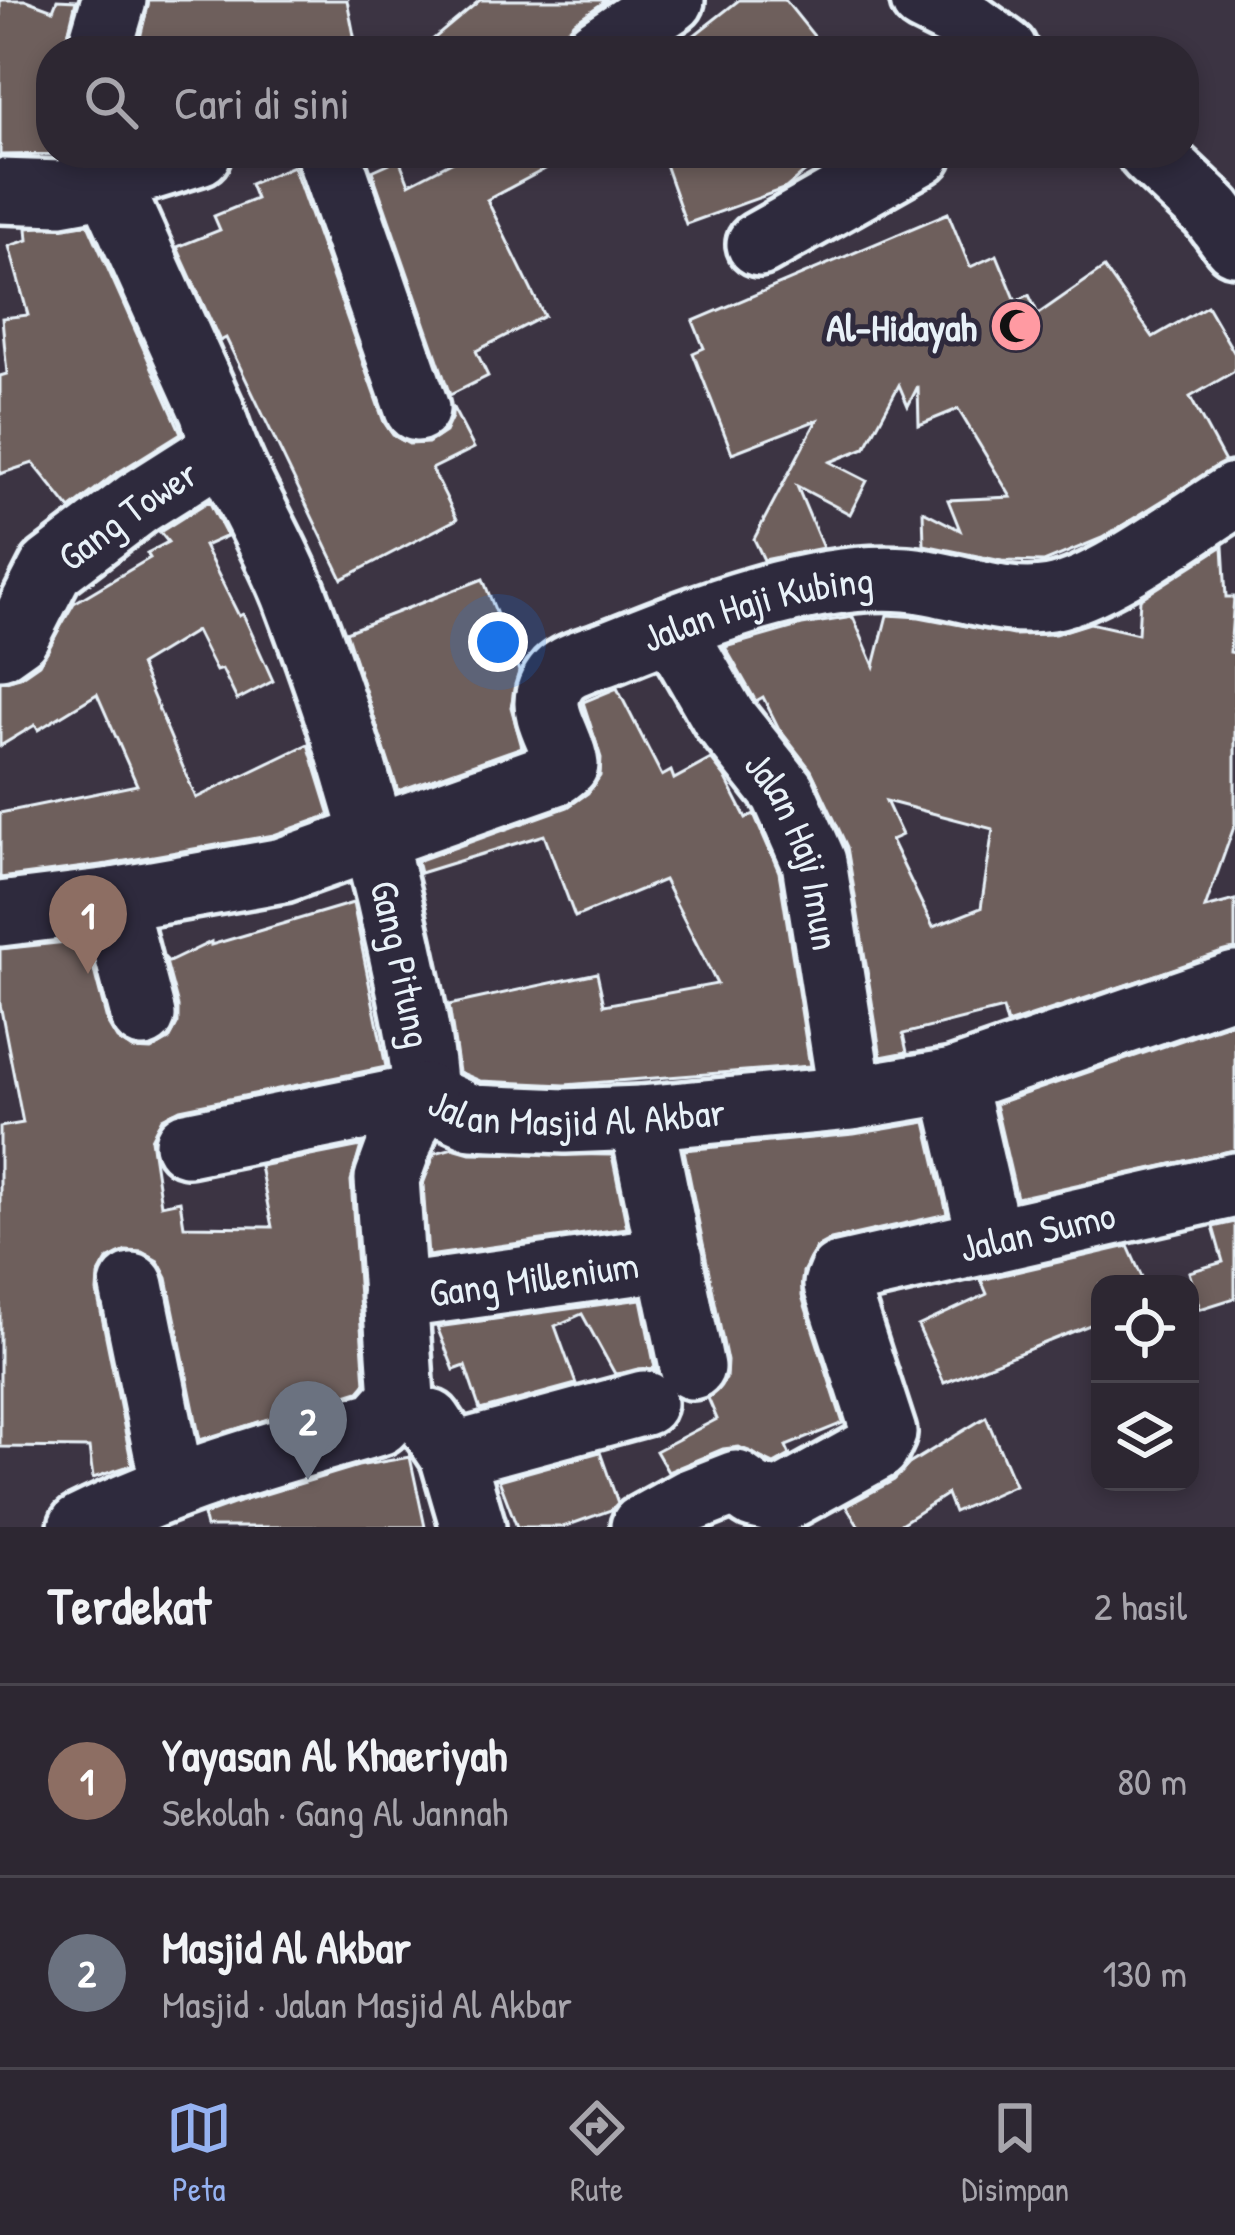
<!DOCTYPE html>
<html lang="id">
<head>
<meta charset="utf-8">
<style>
  :root { --surface:#2d2732; --page:#352f3a; --text:#f1f3f6; --muted:#a7a5ac; --line:#48444d; --accent:#95b2f1 }
  body { margin:0; font-family:"Patrick Hand",sans-serif; background:var(--page); color:var(--text) }
  .controls { position:absolute; right:36px; bottom:36px; display:grid; overflow:hidden; border-radius:24px; box-shadow:0 6px 18px #0003 }
  .controls button { width:108px; height:108px; display:grid; place-items:center; padding:0; border:0; border-bottom:3px solid var(--line); background:var(--surface); color:var(--text); font:60px sans-serif }
  .you { position:absolute; left:498px; top:642px; width:42px; height:42px; margin:-30px; border:9px solid #fff; border-radius:50%; background:#1a73e8; box-shadow:0 0 0 18px #1a73e833 }
  .badge { display:grid; place-items:center; width:78px; height:78px; border-radius:50%; background:var(--accent); color:#fff; font-size:39px; font-weight:700 }
  .pin { position:absolute; translate:-50% -99px; filter:drop-shadow(0 3px 6px #0008) }
  .pin::after { content:''; position:absolute; top:63px; width:42px; height:36px; background:inherit; clip-path:polygon(0 0,100% 0,50% 100%) }
  .list { margin:0; padding:0; list-style:none }
  h2 { display:flex; justify-content:space-between; align-items:center; height:156px; margin:0; padding:0 48px; font-size:51px }
  h2 small { font-size:39px; font-weight:400; color:var(--muted) }
  .list li { display:grid; grid-template-columns:78px 1fr auto; gap:36px; align-items:center; box-sizing:border-box; height:192px; padding:0 48px; border-top:3px solid var(--line) }
  .list b { display:block; font-size:45px; white-space:nowrap }
  .list p { margin:0; font-size:39px; white-space:nowrap; color:var(--muted) }
  .list em { font-size:39px; font-style:normal; color:var(--muted) }
  .icon { flex:none; width:66px; height:66px; fill:none; stroke:currentColor; stroke-width:2; stroke-linecap:round; stroke-linejoin:round }
  .map { position:relative; flex:none; width:1235px; height:1527px; overflow:hidden }
  .search { position:absolute; background:var(--surface); box-shadow:0 6px 18px #0003; left:36px; right:36px; top:36px; height:132px; display:flex; align-items:center; gap:30px; box-sizing:border-box; padding:0 42px; border-radius:48px; color:var(--muted); font-size:45px }
  .sheet { height:540px; background:var(--surface) }
  nav { display:flex; justify-content:space-around; align-items:center; box-sizing:border-box; height:168px; border-top:3px solid var(--line); background:var(--surface); font-size:33px; color:var(--muted) }
  nav a { display:grid; justify-items:center; gap:6px }
  nav .on { color:var(--accent) }
  .map>svg:first-child { display:block }
  .building { fill:#6e5e5c; stroke:#e8f1f8; stroke-width:3; fill-rule:evenodd }
  .lines { fill:none; stroke-linecap:round; stroke-linejoin:round }
  .minor-casing { stroke:#e8f1f8; stroke-width:72 }
  .minor { stroke:#2f2a3d; stroke-width:63 }
  .labels { text-anchor:middle; dominant-baseline:central; stroke-width:10; stroke-linejoin:round; paint-order:stroke }
  .poi-label { font-size:39px; font-weight:bold; fill:#e8f1f8; stroke:#2f2a3d; text-anchor:end }
  .street-label { font-size:39px; fill:#e8f1f8; stroke:#2f2a3d }
</style>
</head>
<body>
<div class="map">
<svg width="1235" height="1527" viewBox="0 0 1235 1527">
  <rect width="100%" height="100%" fill="#3c3443"/>
  <filter id="ink" filterUnits="userSpaceOnUse"><feTurbulence type="fractalNoise" baseFrequency=".00833" numOctaves="2"/><feDisplacementMap in="SourceGraphic" scale="24" xChannelSelector="R" yChannelSelector="G"/><feConvolveMatrix kernelMatrix="1 2 1 2 8 2 1 2 1" color-interpolation-filters="sRGB"/></filter>
  <g filter="url(#ink)">
    <g class="building">
      <polygon points="0,0 26,0 53,10 57,0 76,1 64,51 51,51 51,153 71,154 0,155"/>
      <polygon points="149,0 347,0 357,51 137,51"/>
      <polygon points="480,0 607,0 575,22 564,34 560,51 419,51"/>
      <polygon points="739,0 785,0 826,51 674,51"/>
      <polygon points="469,153 575,153 487,200 544,316 476,351 488,376 450,395 372,171 399,159 409,184"/>
      <polygon points="661,153 827,153 786,188 686,224"/>
      <polygon points="293,166 384,422 393,435 409,444 428,443 445,432 452,417 452,406 474,448 432,469 457,519 342,579 226,338 220,341 177,247 220,230 214,216 256,199 250,184"/>
      <polygon points="948,213 970,267 997,255 1016,301 1029,295 1038,314 1104,268 1153,337 1207,306 1235,354 1235,371 1190,397 1225,462 1102,538 1044,562 1002,561 924,545 923,511 960,530 948,500 1011,497 958,409 919,425 918,386 908,406 899,385 865,448 830,462 867,481 850,514 797,486 823,548 764,560 754,539 817,420 732,453 693,353 704,348 693,321"/>
      <polygon points="88,224 181,433 114,475 70,509 33,463 0,474 0,376 7,374 2,318 28,315 9,246 28,240 27,228"/>
      <polygon points="209,501 227,536 204,546 239,616 243,614 273,681 237,700 222,669 216,671 196,631 140,665 196,798 308,744 330,815 274,835 108,864 0,878 0,813 137,785 97,694 38,730 35,725 0,746 0,682 20,677 39,664 74,603 150,558 147,553 168,542 160,532"/>
      <path d="M1223 546 1226 597H1234L1230 652 1235 653V824L1205 908 1235 900V949L1007 1024 1003 1009 903 1034 907 1052 881 1057 847 847 811 770 779 729 763 697 756 701 754 698 725 647 802 625 853 617 874 666 887 615 919 617 1013 635 1055 634 1090 623 1138 634 1140 599ZM886 801 993 829 981 908 933 927 891 840 902 835Z"/>
      <polygon points="483,579 519,671 511,707 522,747 398,791 346,632"/>
      <polygon points="617,688 662,776 671,771 674,779 711,759 725,777 746,818 754,814 779,872 810,1066 565,1085 480,1081 459,1072 449,1005 597,973 604,1005 717,984 664,880 575,917 544,835 420,873 417,861 568,807 588,793 600,776 601,758 583,702"/>
      <polygon points="353,903 386,1067 180,1109 162,1118 151,1139 161,1205 180,1201 184,1226 272,1227 260,1166 361,1146 351,1181 365,1384 359,1391 200,1440 167,1278 158,1261 142,1252 126,1251 107,1260 98,1276 97,1292 132,1465 93,1478 89,1448 0,1447 0,1127 23,1123 0,1004 0,949 86,940 108,1024 117,1039 132,1049 151,1050 169,1040 178,1023 178,1006 165,958 169,962 211,942 211,945"/>
      <polygon points="1235,1022 1235,1150 1017,1198 995,1104"/>
      <polygon points="926,1122 947,1214 831,1240 816,1248 803,1272 802,1296 843,1423 786,1446 790,1455 774,1464 739,1447 723,1449 668,1472 656,1451 717,1419 708,1398 726,1379 727,1361 684,1150 854,1134"/>
      <polygon points="453,1148 470,1153 612,1155 627,1228 428,1256 423,1184 435,1153"/>
      <polygon points="1235,1222 1235,1298 1200,1309 1189,1272 1223,1262 1213,1227"/>
      <polygon points="1128,1246 1145,1284 1100,1284 1100,1321 944,1383 918,1326 987,1294 981,1280"/>
      <polygon points="641,1299 655,1368 615,1374 582,1314 555,1326 576,1384 480,1410 465,1366 454,1370 437,1327"/>
      <polygon points="986,1417 1015,1485 954,1512 947,1494 896,1527 859,1527 846,1506 894,1480 909,1464"/>
      <polygon points="600,1452 618,1503 611,1510 563,1527 517,1527 499,1480"/>
      <polygon points="410,1457 425,1527 206,1527 203,1515 239,1502 358,1466"/>
    </g>
    <g class="lines">
      <g class="minor-casing">
        <g id="minor">
          <polyline points="923,0 961,19 1005,51"/>
          <polyline points="99,51 114,0"/>
          <polyline points="596,51 672,0"/>
          <polyline points="328,153 417,409"/>
          <polyline points="1150,153 1212,212 1235,243"/>
          <path id="s1" d="M109 183 212 411C230 475 269 531 294 594 339 713 372 819 399 943 410 994 422 1044 425 1096"/>
          <polyline points="0,191 60,193 82,189 199,153"/>
          <polyline points="759,244 920,153"/>
          <path id="s2" d="M672 628 724 718 783 792 814 862 851 1098"/>
          <path id="s3" d="M0 647 17 635 51 569 138 503 223 449"/>
          <polyline points="113,900 143,1015"/>
          <path id="s4" d="M0 914 113 900 283 870 556 773 566 765C564 743 542 716 548 695 549 688 557 675 562 672 575 662 598 657 613 651 700 616 811 572 906 579 956 583 1000 607 1051 598 1104 588 1187 525 1235 495"/>
          <polyline points="953,1081 990,1241"/>
          <path id="s5" d="M425 1096 472 1117 565 1121 641 1118 851 1098 953 1081 1235 984"/>
          <polyline points="641,1118 692,1367"/>
          <polyline points="187,1144 425,1096"/>
          <polyline points="132,1286 173,1487"/>
          <path id="s6" d="M394 1297 671 1258"/>
          <polyline points="430,1422 452,1455 473,1527"/>
          <polyline points="452,1455 644,1403"/>
          <path d="M81 1527C176 1480 277 1452 379 1423L402 1397 387 1179 407 1124 425 1096"/>
          <path id="s7" d="M643 1527 690 1501 736 1483 754 1496 779 1502 877 1448 884 1433 836 1285 840 1275 1235 1185"/>
        </g>
      </g>
      <use href="#minor" class="minor"/>
    </g>
  </g>
  <defs>
    <g id="mosque-disc" transform="scale(2.7)"><circle r="9.5" fill="#ff9aa2" stroke="#2f2a3d"/><path d="M3.5-4.9A6 6 0 1 0 3.5 4.9A5 5 0 1 1 3.5-4.9Z" fill="#111"/></g>
  </defs>
  <g fill-rule="evenodd">
    <use href="#mosque-disc" x="1016" y="326"/>
  </g>
  <g class="labels">
    <g class="poi-label">
      <text x="977" y="326">Al-Hidayah</text>
    </g>
    <g class="street-label">
      <text stroke="none"><textPath href="#s3" startOffset="189">Gang Tower</textPath></text>
      <text stroke="none"><textPath href="#s4" startOffset="897">Jalan Haji Kubing</textPath></text>
      <text stroke="none"><textPath href="#s2" startOffset="258">Jalan Haji Imun</textPath></text>
      <text stroke="none"><textPath href="#s1" startOffset="837">Gang Pitung</textPath></text>
      <text stroke="none"><textPath href="#s5" startOffset="156">Jalan Masjid Al Akbar</textPath></text>
      <text stroke="none"><textPath href="#s7" startOffset="648">Jalan Sumo</textPath></text>
      <text stroke="none"><textPath href="#s6" startOffset="141">Gang Millenium</textPath></text>
    </g>
  </g>
</svg>
<div class="controls">
<button><svg class="icon" aria-label="locate" viewBox="0 0 24 24"><circle cx="12" cy="12" r="6"/><path d="M12 2v4M12 18v4M2 12h4M18 12h4"/></svg></button>
<button><svg class="icon" aria-label="layers" viewBox="0 0 24 24"><path d="M12 4l9 5-9 5-9-5zM3 14l9 5 9-5"/></svg></button>
</div>
<div class="you"></div>
<div class="pin badge" style="left:88px;top:974px;background:#8d6e63">1</div>
<div class="pin badge" style="left:308px;top:1480px;background:#6b7280">2</div>
<div class="search"><svg class="icon" aria-label="search" viewBox="0 0 24 24"><circle cx="10" cy="10" r="6"/><path d="M15 15l6 6"/></svg>Cari di sini</div>
</div>
<section class="sheet">
<h2>Terdekat<small>2 hasil</small></h2>
<ul class="list">
<li><span class="badge" style="background:#8d6e63">1</span><div><b>Yayasan Al Khaeriyah</b><p>Sekolah · Gang Al Jannah</p></div><em>80 m</em></li>
<li><span class="badge" style="background:#6b7280">2</span><div><b>Masjid Al Akbar</b><p>Masjid · Jalan Masjid Al Akbar</p></div><em>130 m</em></li>
</ul>
</section>
<nav>
<a class="on"><svg class="icon" aria-label="map" viewBox="0 0 24 24"><path d="M3 6l6-2 6 2 6-2v14l-6 2-6-2-6 2zM9 4v14M15 6v14"/></svg>Peta</a>
<a><svg class="icon" aria-label="directions" viewBox="0 0 24 24"><path d="M12 3l9 9-9 9-9-9zM9 14v-3h6M13 9l2 2-2 2"/></svg>Rute</a>
<a><svg class="icon" aria-label="saved" viewBox="0 0 24 24"><path d="M7 4h10v16l-5-4-5 4z"/></svg>Disimpan</a>
</nav>
</body>
</html>
